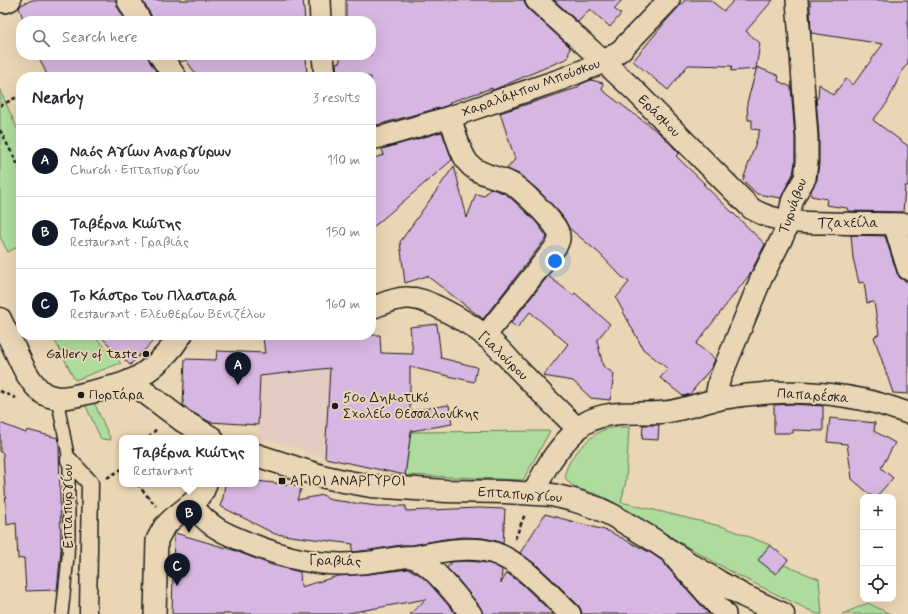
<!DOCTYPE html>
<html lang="en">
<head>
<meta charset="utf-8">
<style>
  :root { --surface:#fff; --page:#f2f2f3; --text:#2b2b33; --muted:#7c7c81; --line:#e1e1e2; --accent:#111827 }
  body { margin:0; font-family:Mynerve,sans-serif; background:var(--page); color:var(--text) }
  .controls { position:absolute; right:12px; bottom:12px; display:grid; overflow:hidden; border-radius:8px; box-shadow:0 4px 16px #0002 }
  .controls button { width:36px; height:36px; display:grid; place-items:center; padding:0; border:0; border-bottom:1px solid var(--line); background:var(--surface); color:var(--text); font:20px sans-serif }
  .you { position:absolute; left:555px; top:261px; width:14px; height:14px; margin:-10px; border:3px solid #fff; border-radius:50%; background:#1a73e8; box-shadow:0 0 0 6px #1a73e833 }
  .badge { display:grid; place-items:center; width:26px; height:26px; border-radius:50%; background:var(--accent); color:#fff; font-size:13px; font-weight:700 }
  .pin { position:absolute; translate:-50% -33px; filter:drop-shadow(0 1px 2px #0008) }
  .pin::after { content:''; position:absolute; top:21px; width:14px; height:12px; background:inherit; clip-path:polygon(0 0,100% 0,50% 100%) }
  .popup { position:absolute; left:119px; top:435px; width:140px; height:52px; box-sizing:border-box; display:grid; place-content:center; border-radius:8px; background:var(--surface); filter:drop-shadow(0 1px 3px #0005); font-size:13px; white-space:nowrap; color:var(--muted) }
  .popup b { font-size:15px; color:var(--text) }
  .popup::after { content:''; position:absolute; left:50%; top:100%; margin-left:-8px; border:8px solid transparent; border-top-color:var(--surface) }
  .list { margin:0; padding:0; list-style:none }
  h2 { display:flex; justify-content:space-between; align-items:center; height:52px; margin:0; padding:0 16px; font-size:17px }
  h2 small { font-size:13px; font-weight:400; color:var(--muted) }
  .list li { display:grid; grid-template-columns:26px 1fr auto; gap:12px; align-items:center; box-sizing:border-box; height:72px; padding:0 16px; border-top:1px solid var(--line) }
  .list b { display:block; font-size:15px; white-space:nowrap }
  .list p { margin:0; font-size:13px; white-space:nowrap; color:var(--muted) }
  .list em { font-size:13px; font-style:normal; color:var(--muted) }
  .icon { flex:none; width:22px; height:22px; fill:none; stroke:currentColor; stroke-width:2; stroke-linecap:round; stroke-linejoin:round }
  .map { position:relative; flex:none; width:908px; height:614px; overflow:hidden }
  .search { position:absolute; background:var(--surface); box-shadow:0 4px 16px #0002; left:16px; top:16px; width:360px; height:44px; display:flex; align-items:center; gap:10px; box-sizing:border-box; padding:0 14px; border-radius:16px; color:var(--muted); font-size:15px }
  .panel { position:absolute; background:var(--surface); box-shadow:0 4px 16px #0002; left:16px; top:72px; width:360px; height:268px; border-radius:16px }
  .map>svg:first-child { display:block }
  .built { fill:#e4ccc2 }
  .green { fill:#addc9c; stroke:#647c5c }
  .building { fill:#d7b6e2; stroke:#1c1c1c }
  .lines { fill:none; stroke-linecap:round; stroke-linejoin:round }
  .service-casing { stroke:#1c1c1c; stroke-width:14 }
  .pedestrian-casing { stroke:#1c1c1c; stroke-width:19 }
  .minor-casing { stroke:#1c1c1c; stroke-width:24 }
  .secondary-casing { stroke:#1c1c1c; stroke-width:25 }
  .path { stroke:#1c1c1c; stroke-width:2.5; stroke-dasharray:4 3; stroke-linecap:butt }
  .service { stroke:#ead6b4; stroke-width:11 }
  .pedestrian { stroke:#ead6b4; stroke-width:16 }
  .minor { stroke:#ead6b4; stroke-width:21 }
  .secondary { stroke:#ead6b4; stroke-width:22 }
  .poi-dot { fill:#1c1c1c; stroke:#ead6b4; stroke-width:1.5 }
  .labels { text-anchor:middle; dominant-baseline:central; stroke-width:4; stroke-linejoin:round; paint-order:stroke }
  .street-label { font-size:14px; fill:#1c1c1c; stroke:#ead6b4 }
  .poi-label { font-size:14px; fill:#1c1c1c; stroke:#ead6b4; text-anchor:start }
</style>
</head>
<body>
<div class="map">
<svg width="908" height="614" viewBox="0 0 908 614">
  <rect width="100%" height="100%" fill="#ead6b4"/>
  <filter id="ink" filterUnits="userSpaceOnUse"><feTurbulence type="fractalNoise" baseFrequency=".025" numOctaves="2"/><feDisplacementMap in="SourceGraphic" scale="8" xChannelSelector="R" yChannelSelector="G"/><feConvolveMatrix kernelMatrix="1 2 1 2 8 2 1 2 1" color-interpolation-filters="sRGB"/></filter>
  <g filter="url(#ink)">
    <polygon class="built" points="286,335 345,335 407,371 410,388 411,432 405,475 325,458 258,436 263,338"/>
    <g class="green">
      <polygon points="0,90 21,137 21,245 8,252 0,237"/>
      <polygon points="52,335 93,335 121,363 75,380"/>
      <polygon points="93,400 111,440 101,439 84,402"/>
      <path d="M629 427 626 481 621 502 724 527 770 545 759 560 776 574 784 565 819 579 822 614H817L737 575 681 543 610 500C607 499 603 497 599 495 591 492 575 489 568 482 556 469 588 438 599 432 608 427 619 427 629 427Z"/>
      <polygon points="550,431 523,480 405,475 411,432"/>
      <polygon points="868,603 890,614 842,614"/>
    </g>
    <g class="building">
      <polygon points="32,0 116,0 117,6 126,21 24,21 19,8 21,5"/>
      <polygon points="142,0 303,0 305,21 152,21 151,15"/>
      <polygon points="346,0 524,0 525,4 528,9 570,47 568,58 493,90 492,90 492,88 450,102 450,104 446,106 373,126 371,120 371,77 337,77 336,63 340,62 340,55 371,55 371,21 346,21"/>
      <polygon points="554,0 622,0 614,9 621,14 610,27 590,9 578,22"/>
      <polygon points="685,0 710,0 724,11 734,0 773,0 746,31 760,43 756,69 731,71 732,66 688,65 668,90 633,61 666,21"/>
      <polygon points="810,0 908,0 908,64 903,69 887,103 873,120 908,146 908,186 905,186 903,212 848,211 847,208 826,205 827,199 811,196 811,191 817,180 819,163 819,136 816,98 818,98 819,84 833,95 846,79 853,85 883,44 811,33 810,7"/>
      <polygon points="38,55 148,55 150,62 160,77 48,77"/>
      <polygon points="175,55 306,55 307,77 198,77 186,60 180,62"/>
      <polygon points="757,67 779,76 778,81 791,87 795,137 795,162 793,174 785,189 781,198 757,194 743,180 760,130 752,129 752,120 748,120 747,103"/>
      <polygon points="591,80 603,83 602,90 662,135 679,153 676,156 705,184 703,184 765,244 750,274 696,344 715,359 711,368 690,394 683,396 660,378 668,369 643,349 616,298 629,282 622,277 600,254 569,228 565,220 560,213 538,190 519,174 507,169 515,159 500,113 577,88 581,84"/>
      <polygon points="442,132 452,160 371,229 371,159 384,155 382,149"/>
      <polygon points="454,166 467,218 476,194 484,196 490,188 506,194 515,202 536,222 545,234 547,237 483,319 427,276 405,283 400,242"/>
      <polygon points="851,235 885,236 897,273 900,278 905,281 908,281 908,394 893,393 874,337 879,334 874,302 867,303 864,282 859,283 853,258"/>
      <polygon points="548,276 573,295 575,293 610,324 597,340 603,366 614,374 610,400 591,398 573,381 543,376 568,344 530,312 517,328 511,323"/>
      <polygon points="437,324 441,358 477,367 474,382 410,367 410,411 449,405 452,424 411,431 405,475 325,458 330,368 260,376 258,425 210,422 190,411 183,405 185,359 216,360 217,351 265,353 263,338 286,335 380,335 381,353 413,354 410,327"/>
      <polygon points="99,335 159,335 130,365"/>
      <polygon points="792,404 823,406 823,431 793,430 793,433 774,433 774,405"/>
      <polygon points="830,418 875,423 874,431 895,443 881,468 893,478 876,497 873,497 852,479 847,444 827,442"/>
      <polygon points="0,423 26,433 27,430 58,438 59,443 61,550 57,590 26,591 24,558 18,559 16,523 7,525 3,453 0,452"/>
      <polygon points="643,425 659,425 658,440 642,439"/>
      <polygon points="256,481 302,486 297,500 323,495 328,499 332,500 377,506 406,506 406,511 478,508 505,509 503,544 497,541 483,538 464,537 445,539 412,545 401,545 370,550 352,552 353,544 275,534 220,506 223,498 225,484 256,484"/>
      <polygon points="545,514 608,531 651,553 664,562 666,566 709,614 582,614 581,610 578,605 559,586 538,566 520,553"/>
      <polygon points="175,533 233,550 272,565 300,572 301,587 338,576 368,574 409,569 420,575 428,582 456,614 410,614 426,599 343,614 172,614 174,534"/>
      <polygon points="770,545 788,560 776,574 758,560"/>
      <polygon points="465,561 480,562 491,564 501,569 502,570 501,583 507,573 522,584 553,614 483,614 480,607 461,583 447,568 451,562"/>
    </g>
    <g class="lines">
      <g class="service-casing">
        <polyline id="service" points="57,398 69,460 69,534 68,557 62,614"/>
      </g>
      <g class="pedestrian-casing">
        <polyline id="pedestrian" points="69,460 90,483 88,614"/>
      </g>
      <g class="minor-casing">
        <g id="minor">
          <polyline points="320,0 321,21"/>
          <path d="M536 0 604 62 634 90 710 167 752 209C776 223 804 223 831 223 856 224 882 223 908 224"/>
          <polyline points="0,1 5,2 10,0"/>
          <polyline points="323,55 325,77"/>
          <path d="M450 117C455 131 460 155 470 165 482 177 499 176 512 184 522 190 555 222 558 232 561 239 558 244 554 249L485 336"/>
          <polyline points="371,139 385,136 450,117 562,79 604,62 621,50 669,0"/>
          <polyline points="894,224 908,269"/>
          <path d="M371 308C383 304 397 297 409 298 420 298 429 303 438 307 454 315 471 324 485 336 497 345 507 357 517 368 537 389 557 409 578 429"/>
          <polyline points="717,400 717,391 719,381 761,279 783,236 787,226 792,202 795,195 805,178 807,163 807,137 797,0"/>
          <path d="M534 493C543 472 550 460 565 442 572 435 578 427 587 422 610 409 639 415 665 412 684 410 702 402 720 399 768 390 817 390 865 400 879 403 893 408 908 413"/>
          <path d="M191 504C198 513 206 521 215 527 225 534 237 538 248 543 286 558 319 567 361 563 375 562 389 559 403 557 406 557 410 556 412 557 431 562 459 599 471 614"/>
          <path d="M411 557C434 553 459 547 482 550 516 554 546 591 570 614"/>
          <polyline points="675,558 725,614"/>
          <polyline points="155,614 157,540 164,527 172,519 198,498 204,490 206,484"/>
        </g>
      </g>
      <g class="secondary-casing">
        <g id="secondary">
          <polyline points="128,0 140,21"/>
          <polyline points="160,55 175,77"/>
          <path d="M0 319C5 330 11 341 16 352 23 367 30 383 43 393 47 396 53 397 58 398 69 398 80 395 91 392 109 388 127 385 143 374 158 364 171 350 181 335"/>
          <polyline points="130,381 183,421 212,438"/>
          <polyline points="256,455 321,476 343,481 371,486 446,491 505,492 552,495 573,500 597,508 612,515 649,537 688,563 719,582 744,596 783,614"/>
        </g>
      </g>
      <g class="path">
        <polyline points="0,106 17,97"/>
        <polyline points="0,130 21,171"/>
        <polyline points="0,391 16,398"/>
        <polyline points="149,438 157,428"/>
        <polyline points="107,478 122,469"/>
        <polyline points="137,484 156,506"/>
        <polyline points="515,539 525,514"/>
      </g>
      <use href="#service" class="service"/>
      <use href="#pedestrian" class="pedestrian"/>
      <use href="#minor" class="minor"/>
      <use href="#secondary" class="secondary"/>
    </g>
  </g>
  <g class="poi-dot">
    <circle cx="146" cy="354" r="4"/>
    <circle cx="81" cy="395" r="4"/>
    <circle cx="335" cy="406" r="4"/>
    <rect x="278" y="477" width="8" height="8" rx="2"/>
  </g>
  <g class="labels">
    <g class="street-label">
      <text transform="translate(531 88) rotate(-20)">Χαραλάμπου Μπούσκου</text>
      <text transform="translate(659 116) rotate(45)">Εράσμου</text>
      <text transform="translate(793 206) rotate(-70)">Τυρνάβου</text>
      <text x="848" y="223">Τζαχείλα</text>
      <text transform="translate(503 356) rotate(44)">Γιαλούρου</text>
      <text transform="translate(813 396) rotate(4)">Παπαρέσκα</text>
      <text transform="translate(520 495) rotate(4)">Επταπυργίου</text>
      <text transform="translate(68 506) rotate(-90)">Επταπυργίου</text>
      <text transform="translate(335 561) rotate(2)">Γραβιάς</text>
    </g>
    <g class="poi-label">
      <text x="138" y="354" text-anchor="end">Gallery of taste</text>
      <text x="89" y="395">Πορτάρα</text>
      <text x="343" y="398">50ο Δημοτικό<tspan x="343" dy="16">Σχολείο Θεσσαλονίκης</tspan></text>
      <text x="290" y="481">ΑΓΙΟΙ ΑΝΑΡΓΥΡΟΙ</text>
    </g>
  </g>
</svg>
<div class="controls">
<button>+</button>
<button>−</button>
<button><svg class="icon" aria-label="locate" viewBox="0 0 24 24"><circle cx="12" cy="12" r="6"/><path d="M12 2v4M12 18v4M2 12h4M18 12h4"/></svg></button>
</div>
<div class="you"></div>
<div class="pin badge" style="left:238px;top:385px">A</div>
<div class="pin badge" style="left:189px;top:533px">B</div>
<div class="popup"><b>Ταβέρνα Κιώτης</b>Restaurant</div>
<div class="pin badge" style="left:177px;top:586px">C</div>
<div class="search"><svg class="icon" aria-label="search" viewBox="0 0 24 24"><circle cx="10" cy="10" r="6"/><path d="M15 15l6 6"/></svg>Search here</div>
<section class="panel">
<h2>Nearby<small>3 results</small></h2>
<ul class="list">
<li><span class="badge">A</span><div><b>Ναός Αγίων Αναργύρων</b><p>Church · Επταπυργίου</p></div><em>110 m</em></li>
<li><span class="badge">B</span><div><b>Ταβέρνα Κιώτης</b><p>Restaurant · Γραβιάς</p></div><em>150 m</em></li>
<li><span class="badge">C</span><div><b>Το Κάστρο του Πλασταρά</b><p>Restaurant · Ελευθερίου Βενιζέλου</p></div><em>160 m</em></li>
</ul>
</section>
</div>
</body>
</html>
